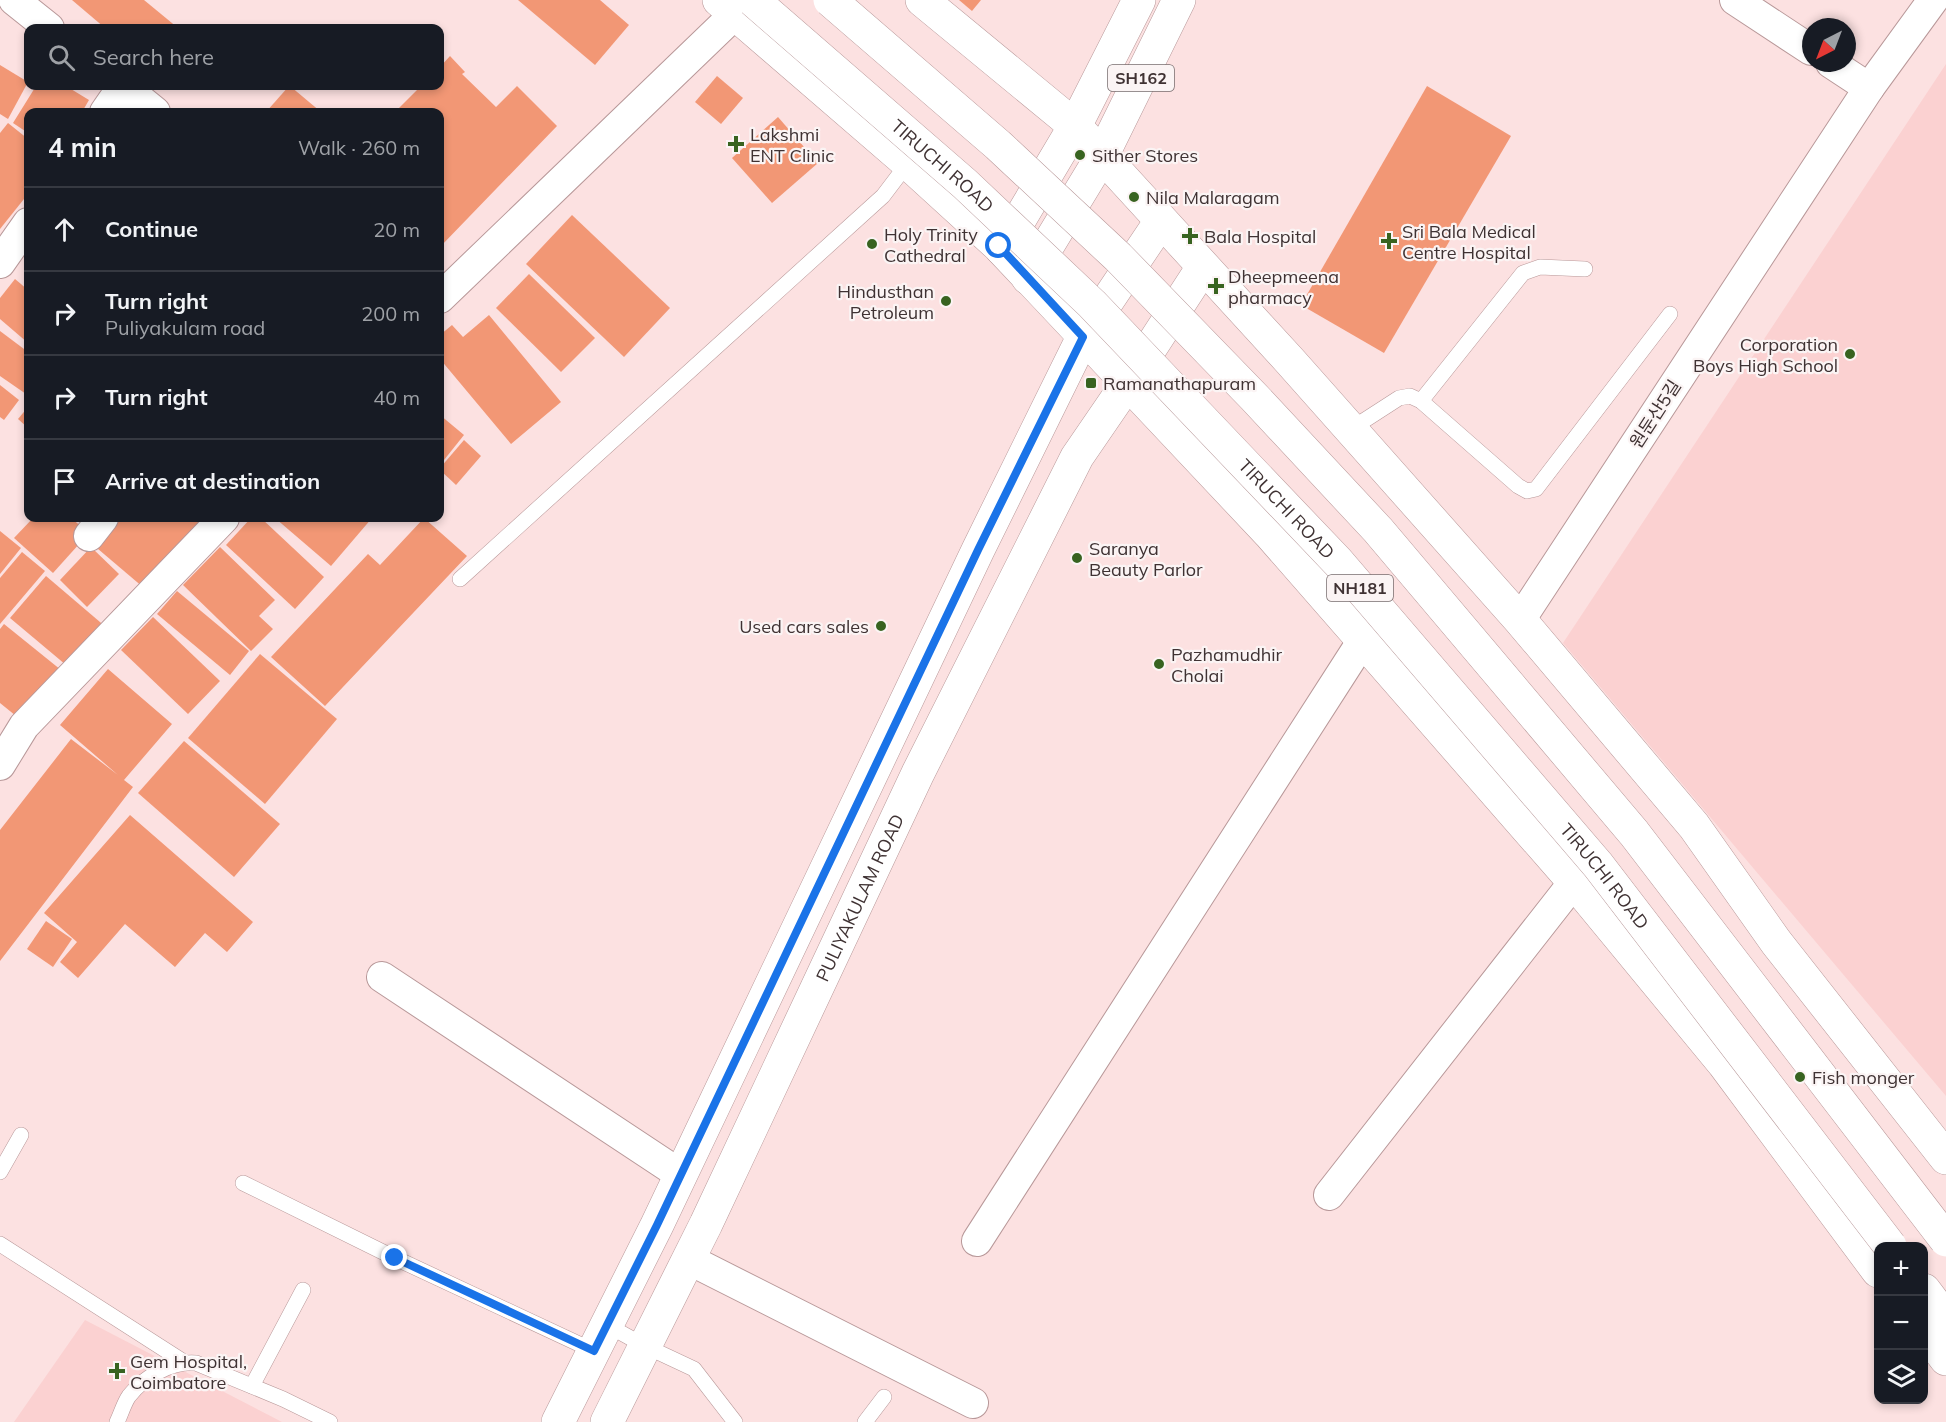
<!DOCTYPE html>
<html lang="en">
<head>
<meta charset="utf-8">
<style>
  :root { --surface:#171b24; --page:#20242c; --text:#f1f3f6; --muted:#9ea1a6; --line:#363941 }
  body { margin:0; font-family:Mulish,"Noto Sans KR",sans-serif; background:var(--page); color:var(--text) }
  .controls { position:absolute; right:18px; bottom:18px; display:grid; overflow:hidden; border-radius:12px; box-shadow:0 3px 9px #0003 }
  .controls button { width:54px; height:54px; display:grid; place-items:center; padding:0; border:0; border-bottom:2px solid var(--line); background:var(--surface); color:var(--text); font:30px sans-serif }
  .compass { position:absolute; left:1802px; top:18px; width:54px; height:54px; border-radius:50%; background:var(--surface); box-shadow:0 3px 9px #0003; rotate:222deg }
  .stop { position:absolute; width:18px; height:18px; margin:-14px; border:4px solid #1a73e8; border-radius:50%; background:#fff }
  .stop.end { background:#1a73e8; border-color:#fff; box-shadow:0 2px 6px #0008 }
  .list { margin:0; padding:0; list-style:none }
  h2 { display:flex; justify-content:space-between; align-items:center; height:78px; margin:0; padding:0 24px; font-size:26px }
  h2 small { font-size:20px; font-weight:400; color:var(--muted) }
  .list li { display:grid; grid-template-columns:39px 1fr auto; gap:18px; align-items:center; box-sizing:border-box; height:84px; padding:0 24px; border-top:2px solid var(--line) }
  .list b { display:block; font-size:22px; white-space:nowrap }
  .list p { margin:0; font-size:20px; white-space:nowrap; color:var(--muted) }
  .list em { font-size:20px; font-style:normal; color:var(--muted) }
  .icon { flex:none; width:33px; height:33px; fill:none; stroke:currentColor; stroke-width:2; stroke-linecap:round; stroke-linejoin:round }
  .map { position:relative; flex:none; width:1946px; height:1422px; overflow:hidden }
  .search { position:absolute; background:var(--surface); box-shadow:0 3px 9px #0003; left:24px; top:24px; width:420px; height:66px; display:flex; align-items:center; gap:15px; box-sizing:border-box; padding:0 21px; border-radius:12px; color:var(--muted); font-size:22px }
  .panel { position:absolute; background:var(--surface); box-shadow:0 3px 9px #0003; left:24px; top:108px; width:420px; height:414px; border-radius:12px }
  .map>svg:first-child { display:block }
  .built { fill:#fbd1d1 }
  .building { fill:#f29775 }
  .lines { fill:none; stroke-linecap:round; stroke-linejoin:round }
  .lane-casing { stroke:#b89899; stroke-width:16 }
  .street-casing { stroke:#b89899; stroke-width:32 }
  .secondary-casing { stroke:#b89899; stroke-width:34 }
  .primary-casing { stroke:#b89899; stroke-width:34 }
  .highway-casing { stroke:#b89899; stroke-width:34 }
  .lane { stroke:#fff; stroke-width:15 }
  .street { stroke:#fff; stroke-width:30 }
  .secondary { stroke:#fff; stroke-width:33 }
  .primary { stroke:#fff; stroke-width:33 }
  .highway { stroke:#fff; stroke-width:33 }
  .highway-bridge-casing { stroke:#b89899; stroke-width:34; stroke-linecap:butt }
  .highway-bridge { stroke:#fff; stroke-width:33 }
  .route { stroke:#1a73e8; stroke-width:8 }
  .poi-dot { fill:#386320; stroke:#fbf4f4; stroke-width:2 }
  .labels { text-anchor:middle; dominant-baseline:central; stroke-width:4.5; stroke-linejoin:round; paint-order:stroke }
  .shield { fill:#fbf4f4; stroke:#776c6d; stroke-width:1.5 }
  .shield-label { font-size:16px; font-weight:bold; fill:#3f3233 }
  .poi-label { font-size:18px; fill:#3f3233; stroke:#fbf4f4; text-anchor:start }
  .street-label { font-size:18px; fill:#3f3233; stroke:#fbf4f4 }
</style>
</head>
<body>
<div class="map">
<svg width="1946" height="1422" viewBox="0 0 1946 1422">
  <rect width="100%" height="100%" fill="#fce1e1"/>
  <g class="built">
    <polygon points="1946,64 1946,1096 1563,643"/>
    <polygon points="85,1320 282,1422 14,1422"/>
  </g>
  <g class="building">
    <polygon points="72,0 144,0 178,28 105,28"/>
    <polygon points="518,0 600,0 629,25 595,65"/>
    <polygon points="959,0 981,0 972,11"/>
    <polygon points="450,56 465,72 462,74 496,107 517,86 557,126 440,247 440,112 395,112 421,86 440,86 440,67"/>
    <polygon points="0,65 28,82 8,119 0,114"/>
    <polygon points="717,76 743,98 721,124 695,102"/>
    <polygon points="36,86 66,86 89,100 82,112 28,112 28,133 13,123"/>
    <polygon points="289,86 290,86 321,112 266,112"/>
    <polygon points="1427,86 1511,136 1384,353 1301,305"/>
    <polygon points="778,117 818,163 772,203 732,158"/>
    <polygon points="8,123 28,139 28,194 0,229 0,133"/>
    <polygon points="572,215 670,308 624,357 526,264"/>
    <polygon points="529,274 595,338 561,372 496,308"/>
    <polygon points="15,279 28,290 28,343 0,319 0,298"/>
    <polygon points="489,315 561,402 511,444 440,359 440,335 452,325 463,337"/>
    <polygon points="0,331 28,352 28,390 26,394 0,376"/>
    <polygon points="0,385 19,400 4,420 0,417"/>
    <polygon points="28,407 28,428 18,419"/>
    <polygon points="440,415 464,435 440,465"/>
    <polygon points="464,440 481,456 456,485 440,470 440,468"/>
    <polygon points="33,518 71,518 89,533 53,573 14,538"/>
    <polygon points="112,518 204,518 144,588 91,543"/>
    <polygon points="251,518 261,518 324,577 295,609 226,545"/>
    <polygon points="275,518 372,518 331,566"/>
    <polygon points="424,518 467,556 325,706 271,657 368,554 380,565"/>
    <polygon points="0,531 21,548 0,574"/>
    <polygon points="91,547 119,574 87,607 60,580"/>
    <polygon points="220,547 275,600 259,616 273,629 251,651 183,585"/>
    <polygon points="22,552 45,571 0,624 0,578"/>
    <polygon points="46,576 107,628 72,670 10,618"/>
    <polygon points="177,591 249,651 230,675 157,614"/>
    <polygon points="153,617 220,681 188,714 121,650"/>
    <polygon points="4,624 61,670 21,720 0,703 0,629"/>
    <polygon points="260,654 337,719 265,804 188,738"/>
    <polygon points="108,669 172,724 124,780 133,787 0,961 0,830 71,739 118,775 60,725"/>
    <polygon points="184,741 280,824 234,877 138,793"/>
    <polygon points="130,815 253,922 227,952 205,933 175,967 125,924 78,978 60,962 77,942 44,913"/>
    <polygon points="46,921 72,939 53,967 27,949"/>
  </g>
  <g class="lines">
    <g class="lane-casing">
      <g id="lane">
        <polyline points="1421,401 1523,273 1540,267 1585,269"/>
        <polyline points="1351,429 1399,398 1410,396 1421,401 1518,486 1527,491 1536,489 1670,314"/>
        <polyline points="460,579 883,196 908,163"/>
        <polyline points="0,1172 21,1135"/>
        <polyline points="243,1183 395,1258 594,1351"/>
        <polyline points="0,1244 184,1362"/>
        <polyline points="607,1325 645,1346 694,1369 735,1422"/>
        <polyline points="252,1386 303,1290"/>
        <path d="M117 1422C121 1414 124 1403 129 1396 144 1377 171 1361 196 1363L283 1399 330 1422"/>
        <polyline points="865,1422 884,1397"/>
      </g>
    </g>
    <g class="street-casing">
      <g id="street">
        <polyline points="14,0 49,28"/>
        <polyline points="1735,0 1811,50"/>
        <polyline points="1831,63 1869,88"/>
        <polyline points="105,112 123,86 155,112"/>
        <polyline points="0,263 28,223"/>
        <polyline points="440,298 735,14"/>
        <polyline points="89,536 103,518"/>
        <polyline points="1520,620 1869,88 1933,0"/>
        <polyline points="0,765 24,726 224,518"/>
        <polyline points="382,977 681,1175"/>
        <polyline points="1329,1195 1574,882"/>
        <polyline points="977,1241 1363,640"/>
        <polyline points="688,1259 973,1403"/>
      </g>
    </g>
    <g class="secondary-casing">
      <g id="secondary">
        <polyline points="719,0 908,163 999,246 1270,534 1574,882 1724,1064 1878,1271"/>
        <polyline points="922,0 1075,126 1290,361 1520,620 1694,826 1776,942 1946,1158"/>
        <polyline points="1924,1330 1946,1359"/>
      </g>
    </g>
    <g class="primary-casing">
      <g id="primary">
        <polyline points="1002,249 1075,126 1139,0"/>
        <polyline points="1028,278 1102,156 1179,0"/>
        <polyline points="558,1422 657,1225 978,550 1083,337 1161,221"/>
        <path id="s1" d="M607 1422 706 1224 918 773 1077 457 1127 384 1203 267"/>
      </g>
    </g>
    <g class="highway-casing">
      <polyline id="highway" points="1924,1290 1946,1319"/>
    </g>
    <use href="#lane" class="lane"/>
    <use href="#street" class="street"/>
    <use href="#secondary" class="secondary"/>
    <use href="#primary" class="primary"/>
    <use href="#highway" class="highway"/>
    <g class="highway-bridge-casing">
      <g id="highway-bridge">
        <path id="s2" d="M753 0 965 184 1092 304 1338 562 1598 865 1890 1246"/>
        <polyline points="830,0 998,145 1118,257 1254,397 1378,530 1634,833 1946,1240"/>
      </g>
    </g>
    <use href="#highway-bridge" class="highway-bridge"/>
  </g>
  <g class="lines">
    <polyline class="route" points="395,1258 594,1351 657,1225 978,550 1083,337 999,246"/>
  </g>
  <g class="poi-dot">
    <path d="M733 135h6v6h6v6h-6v6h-6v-6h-6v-6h6z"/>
    <circle cx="1080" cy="155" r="6"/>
    <circle cx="1134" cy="197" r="6"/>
    <path d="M1187 227h6v6h6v6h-6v6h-6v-6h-6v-6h6z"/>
    <path d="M1386 232h6v6h6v6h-6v6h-6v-6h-6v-6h6z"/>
    <circle cx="872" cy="244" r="6"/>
    <path d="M1213 277h6v6h6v6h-6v6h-6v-6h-6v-6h6z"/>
    <circle cx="946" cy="301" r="6"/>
    <circle cx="1850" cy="354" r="6"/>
    <rect x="1085" y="377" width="12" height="12" rx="3"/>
    <circle cx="1077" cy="558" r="6"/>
    <circle cx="881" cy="626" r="6"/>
    <circle cx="1159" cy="664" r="6"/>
    <circle cx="1800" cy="1077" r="6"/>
    <path d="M114 1362h6v6h6v6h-6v6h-6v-6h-6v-6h6z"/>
  </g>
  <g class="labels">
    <g class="shield">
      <rect x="1108" y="65" width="66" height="26" rx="4.5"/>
      <rect x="1327" y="575" width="66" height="26" rx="4.5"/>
    </g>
    <g class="shield-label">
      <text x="1141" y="78">SH162</text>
      <text x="1360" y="588">NH181</text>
    </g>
    <g class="poi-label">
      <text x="750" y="134">Lakshmi<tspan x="750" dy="21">ENT Clinic</tspan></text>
      <text x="1092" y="155">Sither Stores</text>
      <text x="1146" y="197">Nila Malaragam</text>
      <text x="1402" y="231">Sri Bala Medical<tspan x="1402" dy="21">Centre Hospital</tspan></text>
      <text x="884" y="234">Holy Trinity<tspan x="884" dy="21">Cathedral</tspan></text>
      <text x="1204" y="236">Bala Hospital</text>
      <text x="1228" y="276">Dheepmeena<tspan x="1228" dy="21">pharmacy</tspan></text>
      <text x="934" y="291" text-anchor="end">Hindusthan<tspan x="934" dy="21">Petroleum</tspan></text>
      <text x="1838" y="344" text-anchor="end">Corporation<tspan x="1838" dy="21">Boys High School</tspan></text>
      <text x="1103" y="383">Ramanathapuram</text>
      <text x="1089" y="548">Saranya<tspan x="1089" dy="21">Beauty Parlor</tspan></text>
      <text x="869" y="626" text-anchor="end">Used cars sales</text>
      <text x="1171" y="654">Pazhamudhir<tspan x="1171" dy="21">Cholai</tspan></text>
      <text x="1812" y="1077">Fish monger</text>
      <text x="130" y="1361">Gem Hospital,<tspan x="130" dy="21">Coimbatore</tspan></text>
    </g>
    <g class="street-label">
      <text stroke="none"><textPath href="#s2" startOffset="252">TIRUCHI ROAD</textPath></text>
      <text transform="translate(1655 414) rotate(-57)">원둔산5길</text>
      <text stroke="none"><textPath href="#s2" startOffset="738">TIRUCHI ROAD</textPath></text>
      <text stroke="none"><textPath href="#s2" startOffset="1224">TIRUCHI ROAD</textPath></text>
      <text stroke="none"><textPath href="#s1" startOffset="582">PULIYAKULAM ROAD</textPath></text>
    </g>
  </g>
</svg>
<div class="controls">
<button>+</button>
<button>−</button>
<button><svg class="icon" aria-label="layers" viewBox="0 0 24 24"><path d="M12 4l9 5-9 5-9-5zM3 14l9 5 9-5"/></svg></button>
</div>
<svg class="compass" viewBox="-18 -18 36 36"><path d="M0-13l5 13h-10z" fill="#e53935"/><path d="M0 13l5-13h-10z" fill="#9ea1a6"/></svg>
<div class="stop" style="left:999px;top:246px"></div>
<div class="stop end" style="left:395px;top:1258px"></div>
<div class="search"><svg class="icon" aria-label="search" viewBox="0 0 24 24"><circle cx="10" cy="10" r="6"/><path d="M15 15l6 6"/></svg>Search here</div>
<section class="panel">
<h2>4 min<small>Walk · 260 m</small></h2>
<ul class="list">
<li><svg class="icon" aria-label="ahead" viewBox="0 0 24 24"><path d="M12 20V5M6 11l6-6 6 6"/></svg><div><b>Continue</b></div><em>20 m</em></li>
<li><svg class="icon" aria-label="right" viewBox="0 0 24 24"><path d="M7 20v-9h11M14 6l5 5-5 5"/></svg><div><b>Turn right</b><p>Puliyakulam road</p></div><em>200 m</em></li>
<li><svg class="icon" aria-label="right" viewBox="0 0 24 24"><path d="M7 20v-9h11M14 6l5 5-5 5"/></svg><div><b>Turn right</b></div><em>40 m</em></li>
<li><svg class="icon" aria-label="arrive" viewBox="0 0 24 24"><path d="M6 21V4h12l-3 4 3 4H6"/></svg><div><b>Arrive at destination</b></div></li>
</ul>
</section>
</div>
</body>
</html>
